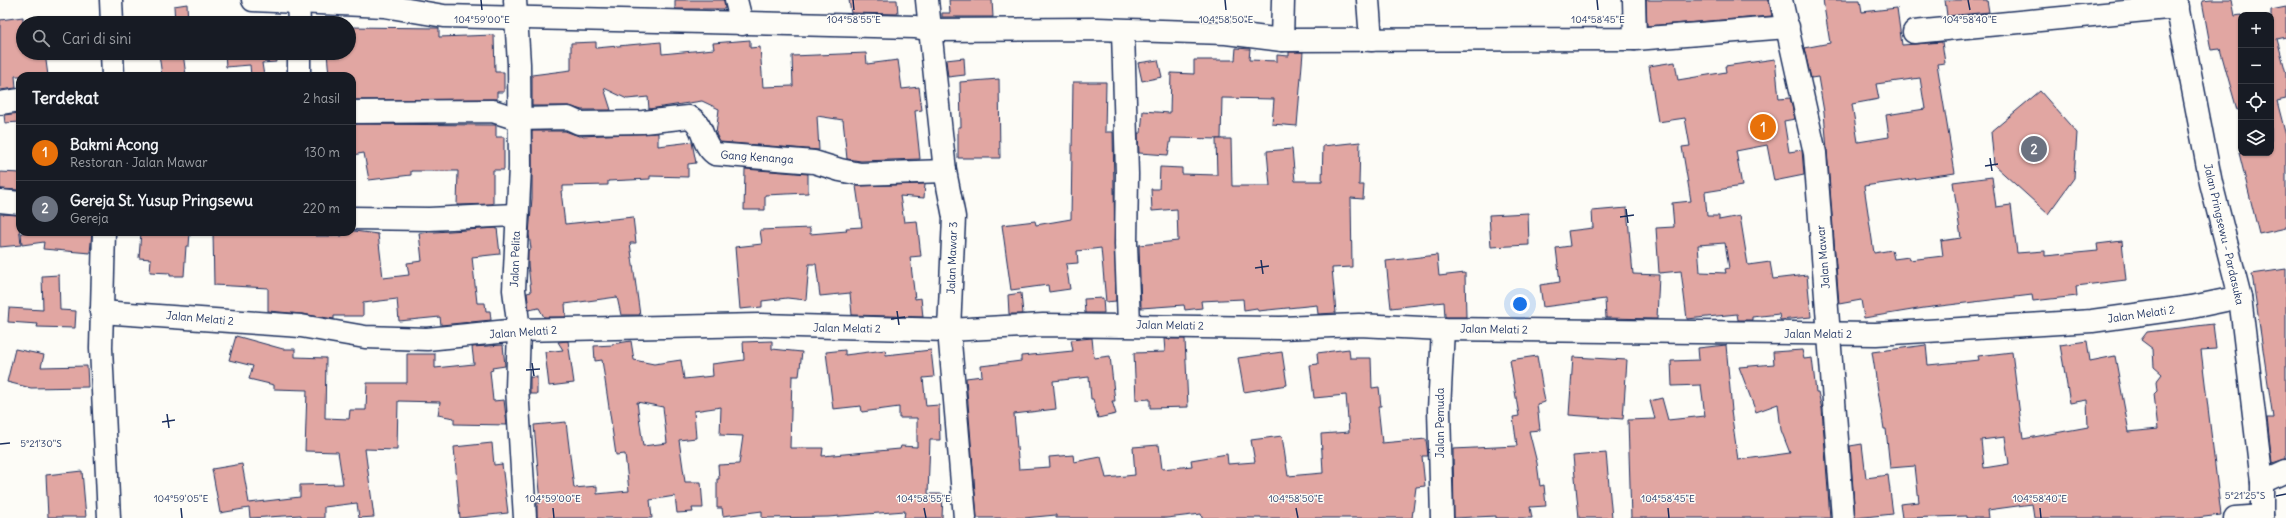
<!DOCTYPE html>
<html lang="id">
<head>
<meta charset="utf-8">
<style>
  :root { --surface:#171b24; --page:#20242c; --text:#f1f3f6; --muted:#9ea1a6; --line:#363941; --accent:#c8321e }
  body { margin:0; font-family:Delius,sans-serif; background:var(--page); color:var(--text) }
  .controls { position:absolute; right:12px; top:12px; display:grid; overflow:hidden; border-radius:8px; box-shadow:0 1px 3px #0004 }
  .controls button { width:36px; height:36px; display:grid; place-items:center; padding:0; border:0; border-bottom:1px solid var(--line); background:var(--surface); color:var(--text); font:20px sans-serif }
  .you { position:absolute; left:1520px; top:304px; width:14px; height:14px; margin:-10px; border:3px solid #fff; border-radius:50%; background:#1a73e8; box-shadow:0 0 0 6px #1a73e833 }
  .badge { display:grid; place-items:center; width:26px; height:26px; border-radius:50%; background:var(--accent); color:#fff; font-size:13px; font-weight:700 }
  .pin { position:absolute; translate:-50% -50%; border:2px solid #fff; box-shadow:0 1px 4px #0006 }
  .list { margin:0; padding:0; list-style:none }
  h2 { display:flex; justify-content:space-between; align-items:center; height:52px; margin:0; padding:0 16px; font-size:17px }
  h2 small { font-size:13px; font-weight:400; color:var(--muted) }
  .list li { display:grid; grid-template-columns:26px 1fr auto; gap:12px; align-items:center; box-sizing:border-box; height:56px; padding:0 16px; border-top:1px solid var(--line) }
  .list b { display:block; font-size:15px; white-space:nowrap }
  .list p { margin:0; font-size:13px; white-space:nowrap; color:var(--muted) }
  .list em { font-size:13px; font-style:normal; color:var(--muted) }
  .icon { flex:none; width:22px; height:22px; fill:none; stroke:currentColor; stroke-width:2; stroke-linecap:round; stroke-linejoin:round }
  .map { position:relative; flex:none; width:2286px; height:518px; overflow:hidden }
  .search { position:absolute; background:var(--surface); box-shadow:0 1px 3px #0004; left:16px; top:16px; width:340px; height:44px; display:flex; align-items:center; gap:10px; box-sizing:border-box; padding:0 14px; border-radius:22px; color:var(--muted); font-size:15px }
  .panel { position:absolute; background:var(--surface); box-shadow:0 1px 3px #0004; left:16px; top:72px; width:340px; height:164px; border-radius:12px }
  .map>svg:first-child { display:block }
  .building { fill:#e1a6a2; stroke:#1b2f5e; fill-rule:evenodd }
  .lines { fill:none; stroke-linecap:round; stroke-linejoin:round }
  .minor-casing { stroke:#1b2f5e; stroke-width:25 }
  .major-casing { stroke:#1b2f5e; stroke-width:25 }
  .minor { stroke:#fdfcf7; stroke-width:22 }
  .major { stroke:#fdfcf7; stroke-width:22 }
  .ticks { fill:none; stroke:#1b2f5e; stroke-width:1.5 }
  .labels { text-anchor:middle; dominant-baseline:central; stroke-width:3; stroke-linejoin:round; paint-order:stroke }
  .street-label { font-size:11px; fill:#1b2f5e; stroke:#fdfcf7 }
  .ticks-label { font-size:10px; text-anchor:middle; fill:#1b2f5e; stroke:#fdfcf7; stroke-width:3; stroke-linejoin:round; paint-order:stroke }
</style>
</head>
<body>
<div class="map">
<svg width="2286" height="518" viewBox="0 0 2286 518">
  <rect width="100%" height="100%" fill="#fdfcf7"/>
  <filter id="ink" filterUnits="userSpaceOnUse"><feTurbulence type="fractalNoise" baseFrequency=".025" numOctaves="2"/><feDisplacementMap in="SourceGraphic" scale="8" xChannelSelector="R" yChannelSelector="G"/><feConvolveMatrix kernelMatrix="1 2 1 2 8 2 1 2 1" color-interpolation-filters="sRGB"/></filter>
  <g filter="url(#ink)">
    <g class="building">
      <polygon points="675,0 724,0 725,9 675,9"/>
      <polygon points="849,0 897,0 898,14 851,13"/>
      <polygon points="949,0 992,0 993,17 942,17 942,13 950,13"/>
      <polygon points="1646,0 1769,0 1772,16 1647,26"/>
      <path d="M1823 0H1860L1862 12 1897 8 1902 45 1942 42 1945 63 1937 64 1955 173 1864 186 1874 253 1892 250 1894 259 1909 257V260L1943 256 1941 241 1961 238 1953 182 1992 177 1996 207 2011 205 2017 253 2045 251V256L2098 251 2097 244 2122 241 2126 280 2076 286 2077 296 2033 301 2032 295 1924 308 1864 318 1861 300 1839 304 1824 112 1818 77 1811 78 1804 48 1830 43ZM1920 78 1925 109 1886 115 1889 137 1858 142 1852 104 1879 99 1876 84Z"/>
      <polygon points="1945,0 1987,0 1989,12 1947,16"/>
      <polygon points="2211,0 2232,0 2235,16 2241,15 2241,109 2237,110 2220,49 2211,50 2202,1"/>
      <polygon points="187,4 188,23 175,23 174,6"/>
      <polygon points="2286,7 2286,37 2277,39 2286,73 2286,99 2277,101 2286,136 2286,228 2259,234 2239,153 2271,153 2271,10"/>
      <polygon points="23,17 23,53 45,53 48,76 15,76 16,88 0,90 0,20"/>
      <polygon points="349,27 439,28 439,37 494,35 495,72 504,72 504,92 497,92 497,99 352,100 352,76 329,76 327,53 349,53"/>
      <polygon points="750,40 750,48 760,47 763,87 793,86 792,56 866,53 867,64 898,60 902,89 919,87 922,110 915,111 920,159 861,161 847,159 843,120 817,116 819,150 720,142 716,134 719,109 702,101 649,109 648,97 627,99 604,88 611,110 582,110 568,106 532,106 532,75 571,70 571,43 596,42 596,48 661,42 662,54 714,49 713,43"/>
      <polygon points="1236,48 1250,49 1249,60 1277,61 1277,55 1289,56 1289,52 1303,52 1297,126 1272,124 1274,99 1222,98 1221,139 1171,138 1168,155 1139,153 1138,133 1141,133 1143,111 1170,113 1171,73 1194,74 1194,60 1235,60"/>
      <polygon points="183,53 186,76 162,76 159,54"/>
      <polygon points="225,53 275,53 276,62 262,63 264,76 251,76 250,65 226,67"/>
      <polygon points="964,58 965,75 948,77 946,60"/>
      <path d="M1775 59 1779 99 1790 98 1795 119 1784 121 1789 152 1802 150 1804 175 1774 181 1767 145 1736 151 1742 186 1705 192 1707 216H1719V220L1740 216 1748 265 1770 262 1773 279 1807 275 1811 317 1780 320 1779 314 1752 317V320H1738L1737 314 1687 319 1681 271 1659 273 1656 228 1674 227 1672 203 1691 201 1682 147 1690 146 1685 118 1658 122 1649 66 1675 62 1678 80 1726 72 1725 66ZM1725 243 1729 268 1725 269 1726 273 1700 272 1698 245Z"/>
      <polygon points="1158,60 1162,77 1142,81 1138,63"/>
      <polygon points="999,79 1000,158 958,158 958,127 961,127 960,82"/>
      <polygon points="1073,82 1106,82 1105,132 1113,132 1116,301 1106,302 1101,248 1077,251 1078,263 1066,264 1070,289 1049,292 1048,285 1011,290 1002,225 1035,221 1036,225 1071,219"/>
      <polygon points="2040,91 2077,133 2074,178 2048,214 1994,165 1991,132"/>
      <polygon points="20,113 20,122 5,123 4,115"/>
      <polygon points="352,124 496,125 496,137 504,137 504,170 493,170 493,204 457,205 458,171 411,171 411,175 369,180 364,153 352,155"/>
      <polygon points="532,131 565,131 579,136 658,133 658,146 692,142 696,163 688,164 688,177 650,176 650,179 608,181 608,185 563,186 563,191 561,191 565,224 633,217 636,243 630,243 640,315 621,315 617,297 565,304 566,317 544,317 539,308 529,310 527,293 531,292 528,264 528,250 531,249 529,234 532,198"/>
      <polygon points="1216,139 1231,139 1232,186 1270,186 1267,151 1292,149 1295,181 1322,181 1323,146 1360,142 1359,185 1364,185 1363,199 1351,198 1352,267 1332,268 1336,313 1318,314 1317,305 1258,311 1257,308 1244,310 1243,299 1201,301 1202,308 1185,310 1184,305 1141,308 1139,245 1178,241 1177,209 1152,211 1151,189 1159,189 1160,167 1182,168 1182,174 1217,175"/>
      <polygon points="745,169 808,174 808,193 765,195 765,210 744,210"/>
      <polygon points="0,172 20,173 20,190 0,189"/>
      <polygon points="925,184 924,198 900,196 904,222 917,221 921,256 910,257 915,299 921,298 923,317 852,315 850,293 820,296 816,264 809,264 806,300 787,298 762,301 762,307 740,309 735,247 762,244 760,230 810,228 810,234 847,231 846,228 862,227 856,186"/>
      <polygon points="1627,208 1633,274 1659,275 1657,319 1606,318 1605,299 1543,307 1540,285 1560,282 1556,248 1570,246 1568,231 1593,228 1592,211"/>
      <polygon points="1528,213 1529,245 1491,247 1489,215"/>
      <polygon points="0,214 18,215 21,245 0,247"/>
      <polygon points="497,228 500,254 472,257 477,303 485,303 486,311 490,311 491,320 441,325 440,317 399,321 397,299 363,303 363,316 334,316 334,319 302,314 268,311 268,288 214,285 213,232 316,232 316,236 342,236 342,232 354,231 378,234 383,278 409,275 407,263 422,261 419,233"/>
      <polygon points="30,232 92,232 90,253 43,249 44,242 22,245 21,233"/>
      <polygon points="141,232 190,232 189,246 186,246 184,276 170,276 170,273 150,272 151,259 139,258"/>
      <polygon points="1437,255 1439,276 1465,273 1466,317 1445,317 1444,302 1391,308 1386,261"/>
      <polygon points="2286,269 2286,459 2272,463 2267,418 2273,418 2252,274"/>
      <polygon points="59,275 60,310 76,311 75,328 37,327 38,324 8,322 9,308 43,310 42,276"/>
      <polygon points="1021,293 1023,314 1009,314 1008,295"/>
      <polygon points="1103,298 1104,313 1085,313 1084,299"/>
      <path d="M2213 324 2216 349 2201 350 2221 515 2196 518H2034L2032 504 1988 510 1989 518H1967V516L1902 518 1900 504 1919 502 1915 466 1890 468 1886 429H1884L1872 352 1926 345 1928 365 1979 360 1978 356 2012 352 2023 439 2088 427 2087 400 2070 403 2060 345 2087 341 2090 361 2115 356 2129 432 2158 429 2154 394 2157 391 2156 382 2162 374 2154 367 2153 349 2141 340 2147 332ZM2005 437 2009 464 1984 468 1981 440Z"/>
      <polygon points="236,336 283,349 295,349 295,357 326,358 325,418 349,419 350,410 366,410 367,383 407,383 407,354 435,354 435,368 474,364 472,347 503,345 505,366 492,368 493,370 490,371 493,401 504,400 507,425 454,424 454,418 438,415 440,402 398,401 397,450 365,449 374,517 359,518 357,503 324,507 324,518 301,518 301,515 250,518 249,508 220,513 212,469 242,464 249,503 300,497 300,485 343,484 338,452 305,451 307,390 274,389 274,385 249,379 253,366 229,360"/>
      <polygon points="1092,338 1094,358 1110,356 1115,401 1112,401 1116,414 1098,418 1093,399 1091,399 1089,377 1053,381 1056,409 1014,414 1019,469 1050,467 1049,457 1073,455 1074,462 1101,457 1106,478 1135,475 1133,447 1159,445 1162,469 1192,466 1191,460 1227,454 1228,464 1255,462 1251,440 1282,436 1288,476 1323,473 1321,434 1349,432 1346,395 1314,398 1310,365 1318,364 1317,353 1349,349 1350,358 1371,358 1372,388 1379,387 1381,406 1378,406 1382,443 1426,439 1428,456 1422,456 1425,486 1416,487 1412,518 1202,518 1201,514 1167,518 1056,518 1056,515 1024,518 977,518 966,378 982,376 981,366 1021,361 1021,356 1073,351 1071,340"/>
      <polygon points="1164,339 1185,339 1188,407 1150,408 1150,399 1136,400 1134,353 1165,352"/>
      <polygon points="568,341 574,383 549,386 545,352 563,350 558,342"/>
      <path d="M631 341 634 360 654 364 681 360 684 379 713 376 712 364 744 360 743 342 772 341V349L802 352 799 376H792L790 448H823L822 456 900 449 901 446 917 447V418H899V407L862 412 861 406 833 409 826 352 845 350V355L885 350 886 355 931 350 934 377 923 378 926 406 939 405 940 440H930L928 494H943L942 518H904L905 511 828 517 762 518V511L723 516 722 508H717V479H719L718 465 739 464 743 436 720 435 721 407 694 411 696 438 679 440 685 482H701L703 508H692L693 512 677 513 675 496 650 500 652 518H537V503H541L534 425 566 422 574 488 597 486V494L629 491 625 454 616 455 602 360 595 361 594 346 613 345 612 344ZM637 402 663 407 667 443 643 446Z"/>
      <polygon points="1726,345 1732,411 1731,411 1738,460 1790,453 1781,430 1778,404 1756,412 1739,367 1774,364 1773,352 1802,350 1804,359 1812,358 1816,392 1818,392 1822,409 1830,518 1631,518 1628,420 1655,419 1650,401 1662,398 1668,420 1705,416 1701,385 1672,386 1671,361 1699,360 1698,348"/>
      <polygon points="15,349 44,355 41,367 87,366 88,387 31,388 7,382"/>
      <polygon points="1282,352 1287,385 1244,392 1238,358"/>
      <polygon points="1537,356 1545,402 1537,404 1540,430 1529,431 1537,463 1540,486 1544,485 1546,506 1530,507 1532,518 1496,518 1496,516 1454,518 1453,449 1517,446 1513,417 1519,416 1510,360"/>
      <polygon points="1573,357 1627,360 1623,419 1569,415"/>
      <rect x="530" y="377" width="7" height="17"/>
      <polygon points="492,443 494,465 502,464 508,513 460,518 454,447"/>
      <polygon points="1862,444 1866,478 1888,475 1893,514 1855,518 1850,446"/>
      <polygon points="1606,453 1612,518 1579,518 1573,456"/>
      <polygon points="82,471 86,517 48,517 46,475"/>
    </g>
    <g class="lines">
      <g class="minor-casing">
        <g id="minor">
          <polyline points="111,0 112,23"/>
          <polyline points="253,0 384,6 444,16 915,27 932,30 1097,29 1226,33 1282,40 1635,39 1788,27"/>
          <polyline points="515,0 519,64 520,167 514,290 519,330 517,388 525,518"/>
          <polyline points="736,0 742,24"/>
          <polyline points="927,0 945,171 954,217 949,330 965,518"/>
          <polyline points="1368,0 1371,40"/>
          <polyline points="1634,0 1635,39"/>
          <polyline points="1781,0 1815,153 1843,518"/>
          <polyline points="298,2 299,23"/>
          <polyline points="1123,31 1127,174 1126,244 1129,324"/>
          <polyline points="1914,32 2178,7"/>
          <polyline points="1282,40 1283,0"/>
          <polyline points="112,53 113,76"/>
          <polyline points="299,53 299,76"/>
          <polyline points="0,103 20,100"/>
          <path d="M352 112 493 111 518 119 568 118 579 123 643 122 689 117C705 124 700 143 715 154L814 162 840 170 860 174 945 171"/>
          <polyline points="0,201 20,203"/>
          <polyline points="352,218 429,219 517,215"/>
          <polyline points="104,232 101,348 109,518"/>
          <polyline points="101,312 301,326 365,337 427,339 519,330 760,325 949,330 1043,325 1280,328 1359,325 1443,329 1876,334 2092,321 2192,307 2240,297"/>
          <polyline points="2262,482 2286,471"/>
          <polyline points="1442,518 1439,410 1443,329"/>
          <polyline points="2235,518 2262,516"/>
        </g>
      </g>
      <g class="major-casing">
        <polyline id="major" points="2176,0 2211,183 2240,297 2262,482 2262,518"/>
      </g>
      <use href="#minor" class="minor"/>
      <use href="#major" class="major"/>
    </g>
  </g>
  <path class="ticks" d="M481 0 482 10M853 0 854 10M1225 0 1226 10M1597 0 1598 10M1968 0 1970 10M1990 158 1992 171M1985 166 1998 164M1626 209 1628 223M1620 217 1634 215M1261 260 1263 274M1255 268 1269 266M897 311 899 325M891 319 905 317M532 363 534 376M526 370 540 369M167 414 169 428M162 422 175 420M0 444 10 443M2276 496 2286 494M181 508 182 518M553 508 554 518M924 508 926 518M1296 508 1298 518M1668 508 1669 518M2040 508 2041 518"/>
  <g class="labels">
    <g class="street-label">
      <text transform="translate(757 157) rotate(4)">Gang Kenanga</text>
      <text transform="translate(2224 234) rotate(77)">Jalan Pringsewu - Pardasuka</text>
      <text transform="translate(1823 257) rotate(-95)">Jalan Mawar</text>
      <text transform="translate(952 258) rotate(-88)">Jalan Mawar 3</text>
      <text transform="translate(515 259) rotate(-88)">Jalan Pelita</text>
      <text transform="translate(2141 314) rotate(-8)">Jalan Melati 2</text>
      <text transform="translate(200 318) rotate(5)">Jalan Melati 2</text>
      <text transform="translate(1170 325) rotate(1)">Jalan Melati 2</text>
      <text transform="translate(847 328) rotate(1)">Jalan Melati 2</text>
      <text transform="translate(1494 329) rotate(1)">Jalan Melati 2</text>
      <text transform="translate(523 332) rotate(-4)">Jalan Melati 2</text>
      <text x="1818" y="334">Jalan Melati 2</text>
      <text transform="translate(1440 423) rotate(-90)">Jalan Pemuda</text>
    </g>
  </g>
  <g class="ticks-label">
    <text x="482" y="23">104°59'00"E</text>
    <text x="854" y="23">104°58'55"E</text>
    <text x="1226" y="23">104°58'50"E</text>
    <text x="1598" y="23">104°58'45"E</text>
    <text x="1970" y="23">104°58'40"E</text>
    <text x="41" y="447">5°21'30"S</text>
    <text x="2245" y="499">5°21'25"S</text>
    <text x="181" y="502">104°59'05"E</text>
    <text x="553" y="502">104°59'00"E</text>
    <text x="924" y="502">104°58'55"E</text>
    <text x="1296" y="502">104°58'50"E</text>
    <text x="1668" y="502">104°58'45"E</text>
    <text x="2040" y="502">104°58'40"E</text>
  </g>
</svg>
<div class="controls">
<button>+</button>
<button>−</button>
<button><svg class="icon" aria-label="locate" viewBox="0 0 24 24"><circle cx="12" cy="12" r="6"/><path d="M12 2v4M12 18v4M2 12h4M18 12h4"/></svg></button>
<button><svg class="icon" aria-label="layers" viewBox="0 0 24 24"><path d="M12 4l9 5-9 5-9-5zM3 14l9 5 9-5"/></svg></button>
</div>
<div class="you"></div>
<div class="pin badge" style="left:1763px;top:127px;background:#e8710a">1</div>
<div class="pin badge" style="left:2034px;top:149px;background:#6b7280">2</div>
<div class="search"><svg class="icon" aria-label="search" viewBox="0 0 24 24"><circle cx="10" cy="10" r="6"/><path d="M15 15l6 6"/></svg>Cari di sini</div>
<section class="panel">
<h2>Terdekat<small>2 hasil</small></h2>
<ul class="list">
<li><span class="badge" style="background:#e8710a">1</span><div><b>Bakmi Acong</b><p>Restoran · Jalan Mawar</p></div><em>130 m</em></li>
<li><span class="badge" style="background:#6b7280">2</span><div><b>Gereja St. Yusup Pringsewu</b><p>Gereja</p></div><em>220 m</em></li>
</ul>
</section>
</div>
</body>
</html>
